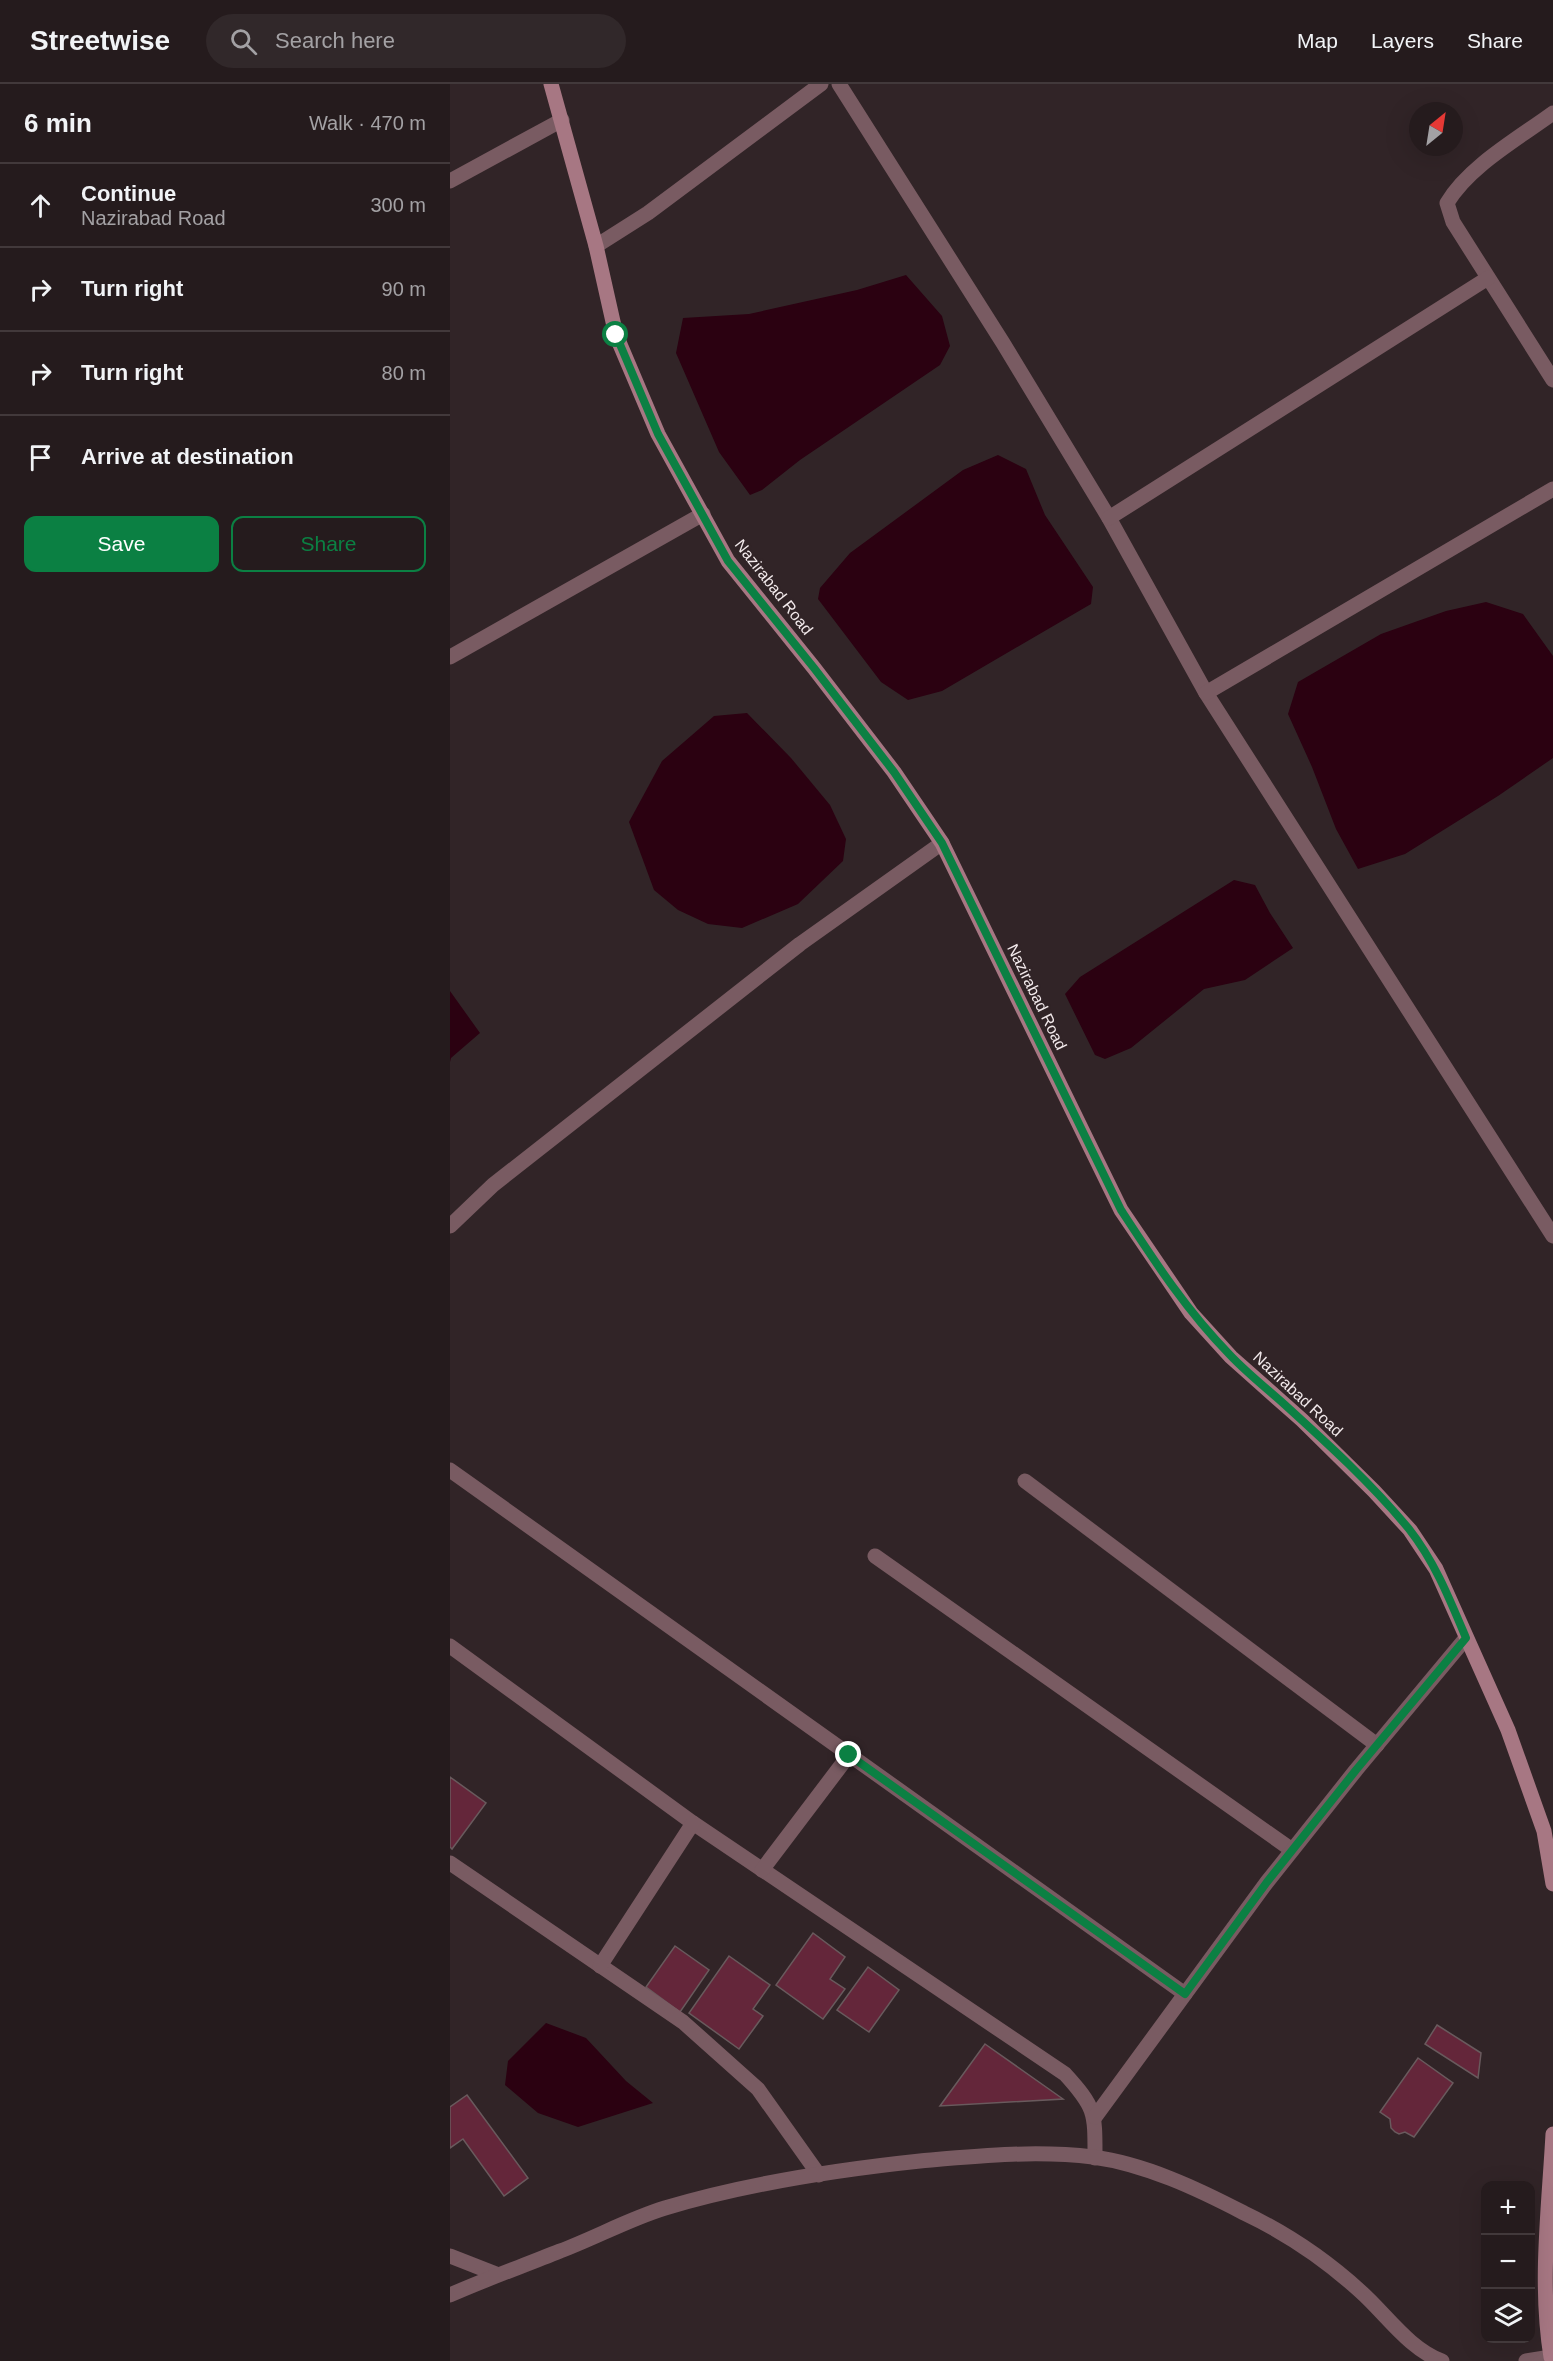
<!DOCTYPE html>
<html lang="en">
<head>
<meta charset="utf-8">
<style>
  :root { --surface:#251b1d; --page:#31282a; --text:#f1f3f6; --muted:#a3a1a4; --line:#42393b; --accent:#0b8043 }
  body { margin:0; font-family:Helvetica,sans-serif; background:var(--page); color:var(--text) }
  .controls { position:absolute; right:18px; bottom:18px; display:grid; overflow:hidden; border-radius:12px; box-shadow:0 6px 24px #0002 }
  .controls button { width:54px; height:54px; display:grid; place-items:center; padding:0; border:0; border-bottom:2px solid var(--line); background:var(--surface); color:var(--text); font:30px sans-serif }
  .compass { position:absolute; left:959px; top:18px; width:54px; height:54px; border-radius:50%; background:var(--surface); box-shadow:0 6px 24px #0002; rotate:30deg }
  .stop { position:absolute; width:18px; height:18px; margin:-14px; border:4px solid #0b8043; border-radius:50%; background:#fff }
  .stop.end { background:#0b8043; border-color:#fff; box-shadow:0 2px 6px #0008 }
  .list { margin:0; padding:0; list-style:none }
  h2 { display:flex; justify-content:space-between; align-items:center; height:78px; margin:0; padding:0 24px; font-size:26px }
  h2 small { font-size:20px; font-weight:400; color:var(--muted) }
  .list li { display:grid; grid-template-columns:39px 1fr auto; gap:18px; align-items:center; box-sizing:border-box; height:84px; padding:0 24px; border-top:2px solid var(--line) }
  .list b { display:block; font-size:22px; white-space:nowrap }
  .list p { margin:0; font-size:20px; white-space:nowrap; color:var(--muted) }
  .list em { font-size:20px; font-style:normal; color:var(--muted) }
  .actions { display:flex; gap:12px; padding:18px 24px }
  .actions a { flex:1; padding:14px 0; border:2px solid var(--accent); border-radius:12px; text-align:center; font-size:21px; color:var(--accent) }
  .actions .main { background:var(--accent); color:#fff }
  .icon { flex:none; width:33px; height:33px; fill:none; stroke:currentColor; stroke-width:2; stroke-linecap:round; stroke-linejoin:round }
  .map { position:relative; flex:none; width:1103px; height:2277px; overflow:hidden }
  header { display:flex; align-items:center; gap:36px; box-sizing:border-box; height:84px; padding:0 30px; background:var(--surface); border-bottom:2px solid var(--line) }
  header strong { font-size:28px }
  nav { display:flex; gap:33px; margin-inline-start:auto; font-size:21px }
  .search { width:420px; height:54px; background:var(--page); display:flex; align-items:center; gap:15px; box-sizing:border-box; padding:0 21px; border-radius:33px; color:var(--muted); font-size:22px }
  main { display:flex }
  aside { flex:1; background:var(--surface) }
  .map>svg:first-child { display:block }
  .water { fill:#2b0111 }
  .building { fill:#64263a; stroke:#695a5d; stroke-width:1.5 }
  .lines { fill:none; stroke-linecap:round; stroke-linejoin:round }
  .street { stroke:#795b62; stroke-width:15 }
  .secondary { stroke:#a77783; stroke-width:15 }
  .route { stroke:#0b8043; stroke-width:8 }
  .labels { text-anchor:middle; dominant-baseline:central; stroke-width:4.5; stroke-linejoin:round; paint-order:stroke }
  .street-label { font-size:16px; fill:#f2e9eb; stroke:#312427 }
</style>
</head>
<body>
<header>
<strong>Streetwise</strong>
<div class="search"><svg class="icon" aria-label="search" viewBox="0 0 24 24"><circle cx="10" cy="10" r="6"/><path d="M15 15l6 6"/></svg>Search here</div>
<nav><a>Map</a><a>Layers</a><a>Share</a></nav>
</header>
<main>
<aside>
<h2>6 min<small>Walk · 470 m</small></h2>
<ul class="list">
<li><svg class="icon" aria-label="ahead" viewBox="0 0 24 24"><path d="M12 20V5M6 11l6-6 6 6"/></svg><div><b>Continue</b><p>Nazirabad Road</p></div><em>300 m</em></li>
<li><svg class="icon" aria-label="right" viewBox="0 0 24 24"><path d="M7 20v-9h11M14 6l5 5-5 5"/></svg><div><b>Turn right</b></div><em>90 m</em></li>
<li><svg class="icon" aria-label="right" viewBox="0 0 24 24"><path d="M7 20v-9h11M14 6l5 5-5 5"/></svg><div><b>Turn right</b></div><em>80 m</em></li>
<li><svg class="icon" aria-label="arrive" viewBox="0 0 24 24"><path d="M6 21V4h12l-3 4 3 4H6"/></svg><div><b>Arrive at destination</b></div></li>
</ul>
<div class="actions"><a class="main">Save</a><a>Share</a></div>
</aside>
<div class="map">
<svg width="1103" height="2277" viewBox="0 0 1103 2277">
  <rect width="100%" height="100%" fill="#312427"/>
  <g class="water">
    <polygon points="456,191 492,232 500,262 490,281 350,376 312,406 300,411 269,368 226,269 233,234 299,230 407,206"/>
    <polygon points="548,371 576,385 595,431 643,503 641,520 492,607 458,616 431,598 368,515 370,504 400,469 513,386"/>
    <polygon points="1036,518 1073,530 1103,572 1103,674 1048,712 955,770 908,785 886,745 862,683 838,630 848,598 931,550 996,527"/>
    <polygon points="297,629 341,674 380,721 396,755 393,777 348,820 292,844 258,840 228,826 204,806 179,738 212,677 264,632"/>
    <polygon points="784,796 805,801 820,829 843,864 795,896 754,905 681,964 655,975 645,971 615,910 630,893"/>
    <polygon points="0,907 30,949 1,974 0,978"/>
    <polygon points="96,1939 136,1954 176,1997 203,2019 128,2043 88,2029 55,2001 58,1977"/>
  </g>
  <g class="building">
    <polygon points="0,1693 36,1719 2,1765 0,1763"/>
    <polygon points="363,1849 395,1873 380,1895 395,1905 373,1935 326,1901"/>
    <polygon points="225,1862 259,1886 230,1928 196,1903"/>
    <polygon points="279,1872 320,1901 303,1925 313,1932 289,1965 239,1929"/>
    <polygon points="418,1883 449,1906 419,1948 387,1926"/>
    <polygon points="987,1941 1031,1969 1028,1994 975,1960"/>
    <polygon points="535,1960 613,2015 490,2022"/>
    <polygon points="968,1974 1003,1999 964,2053 955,2048 949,2050 945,2048 941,2044 940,2035 930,2028"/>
    <polygon points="17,2011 78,2094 54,2112 13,2055 0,2064 0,2023"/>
  </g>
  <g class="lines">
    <g class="street">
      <polyline points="389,0 553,259 659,434 756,609 1103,1152"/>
      <path d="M1103 29C1069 54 1019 82 997 119L1003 138 1103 296"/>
      <polyline points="0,97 112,36"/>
      <polyline points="146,162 198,129 371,0"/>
      <polyline points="659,434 1038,194"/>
      <polyline points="0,573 253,430"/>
      <polyline points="756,609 1103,405"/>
      <polyline points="0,1142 43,1101 350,860 492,759"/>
      <polyline points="0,1386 735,1910"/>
      <polyline points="575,1397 927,1661"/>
      <polyline points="425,1472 842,1766"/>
      <path d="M0 1562 243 1739 615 1990C646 2024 645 2029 645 2074"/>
      <polyline points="0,1779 233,1938 308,2005 369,2091"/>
      <polyline points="312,1786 399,1671"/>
      <polyline points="150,1882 243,1739"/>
      <polyline points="645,2033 817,1798 906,1686 1016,1554"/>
      <polyline points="0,2172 46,2190"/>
      <path d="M0 2211C36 2195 73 2182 110 2167 145 2154 179 2135 215 2124 298 2099 385 2086 470 2077 527 2072 585 2066 643 2073 695 2080 748 2105 794 2129 836 2149 876 2176 910 2207 936 2230 959 2265 992 2277"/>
      <polyline points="1076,2277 1101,2273"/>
    </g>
    <g class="secondary">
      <polyline points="101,0 146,162 166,251 208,350 278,477 364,584 444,688 492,759 671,1126 741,1229 781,1273 852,1336 924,1407 960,1446 986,1485 1058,1646 1094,1747 1103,1800"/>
      <path d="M1103 2277 1101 2273C1089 2200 1099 2124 1103 2050"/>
    </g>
  </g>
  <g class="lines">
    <path class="route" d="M166 251 208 350 278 477 364 584 444 688 492 759 671 1126C705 1178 736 1226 780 1271 796 1288 816 1304 834 1320 877 1359 922 1400 959 1445 985 1478 1000 1516 1016 1554L906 1686 817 1798 735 1910 399 1671"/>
  </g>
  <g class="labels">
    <g class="street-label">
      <text transform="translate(324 503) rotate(52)">Nazirabad Road</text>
      <text transform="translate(587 913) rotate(64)">Nazirabad Road</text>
      <text transform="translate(848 1310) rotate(43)">Nazirabad Road</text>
    </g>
  </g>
</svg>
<div class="controls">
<button>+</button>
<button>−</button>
<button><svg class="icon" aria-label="layers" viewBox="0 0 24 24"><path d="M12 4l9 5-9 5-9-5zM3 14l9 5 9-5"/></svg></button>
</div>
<svg class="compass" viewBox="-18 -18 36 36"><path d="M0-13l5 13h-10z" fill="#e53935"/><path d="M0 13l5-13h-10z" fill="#a3a1a4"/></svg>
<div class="stop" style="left:166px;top:251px"></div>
<div class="stop end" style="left:399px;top:1671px"></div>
</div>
</main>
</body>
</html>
